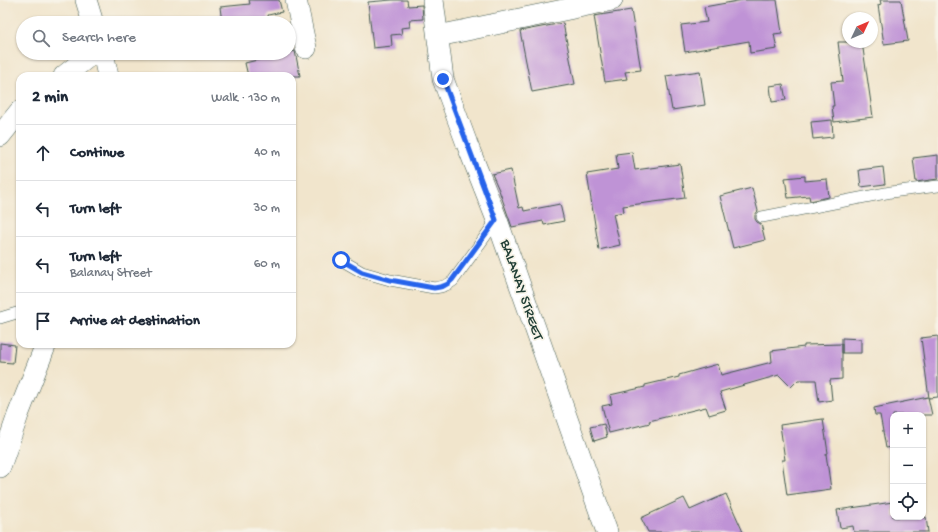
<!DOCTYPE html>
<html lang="en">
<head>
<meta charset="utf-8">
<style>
  :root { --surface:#fff; --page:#f2f2f3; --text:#1f2937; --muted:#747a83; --line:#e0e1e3 }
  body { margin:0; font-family:"Gochi Hand",sans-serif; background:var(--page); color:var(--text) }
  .controls { position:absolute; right:12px; bottom:12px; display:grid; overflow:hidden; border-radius:8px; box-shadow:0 1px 3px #0004 }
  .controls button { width:36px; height:36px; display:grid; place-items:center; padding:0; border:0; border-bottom:1px solid var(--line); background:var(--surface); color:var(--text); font:20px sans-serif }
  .compass { position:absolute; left:842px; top:12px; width:36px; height:36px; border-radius:50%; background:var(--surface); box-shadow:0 1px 3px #0004; rotate:46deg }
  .stop { position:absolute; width:12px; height:12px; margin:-9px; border:3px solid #2563eb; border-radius:50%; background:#fff }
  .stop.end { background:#2563eb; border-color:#fff; box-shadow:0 1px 4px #0008 }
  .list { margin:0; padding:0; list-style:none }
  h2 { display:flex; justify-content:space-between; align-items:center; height:52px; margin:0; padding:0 16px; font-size:17px }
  h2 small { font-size:13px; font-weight:400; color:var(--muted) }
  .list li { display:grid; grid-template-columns:26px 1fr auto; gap:12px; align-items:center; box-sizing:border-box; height:56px; padding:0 16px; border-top:1px solid var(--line) }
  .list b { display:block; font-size:15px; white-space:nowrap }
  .list p { margin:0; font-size:13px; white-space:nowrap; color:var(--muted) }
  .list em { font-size:13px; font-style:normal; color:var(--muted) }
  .icon { flex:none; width:22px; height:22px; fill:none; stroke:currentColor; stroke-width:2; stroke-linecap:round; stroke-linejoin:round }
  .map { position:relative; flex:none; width:938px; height:532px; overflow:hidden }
  .search { position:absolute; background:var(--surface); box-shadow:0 1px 3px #0004; left:16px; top:16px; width:280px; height:44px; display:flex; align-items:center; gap:10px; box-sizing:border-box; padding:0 14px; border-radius:22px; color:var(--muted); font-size:15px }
  .panel { position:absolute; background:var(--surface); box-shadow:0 1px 3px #0004; left:16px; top:72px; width:280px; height:276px; border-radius:12px }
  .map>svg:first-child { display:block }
  .building { fill:#bf93d6 }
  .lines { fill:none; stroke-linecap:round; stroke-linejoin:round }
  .service-casing { stroke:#3e564b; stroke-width:12 }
  .minor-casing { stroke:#3e564b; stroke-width:22 }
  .service { stroke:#fff; stroke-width:11 }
  .minor { stroke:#fff; stroke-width:21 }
  .route { stroke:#2563eb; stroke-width:5 }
  .labels { text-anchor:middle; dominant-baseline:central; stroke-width:3.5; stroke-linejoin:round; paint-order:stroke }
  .street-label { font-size:15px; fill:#1f3d34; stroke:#f7f3e8 }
</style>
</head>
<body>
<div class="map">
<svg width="938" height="532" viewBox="0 0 938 532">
  <rect width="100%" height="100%" fill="#f7f3e8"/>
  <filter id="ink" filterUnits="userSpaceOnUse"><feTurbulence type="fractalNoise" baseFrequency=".025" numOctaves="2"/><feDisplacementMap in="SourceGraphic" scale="8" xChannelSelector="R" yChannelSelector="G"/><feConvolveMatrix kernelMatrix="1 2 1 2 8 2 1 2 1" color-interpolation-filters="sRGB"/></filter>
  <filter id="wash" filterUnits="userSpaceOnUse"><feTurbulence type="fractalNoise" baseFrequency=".012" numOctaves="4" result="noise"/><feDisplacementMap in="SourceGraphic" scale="16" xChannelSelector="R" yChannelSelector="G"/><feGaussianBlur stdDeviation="0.9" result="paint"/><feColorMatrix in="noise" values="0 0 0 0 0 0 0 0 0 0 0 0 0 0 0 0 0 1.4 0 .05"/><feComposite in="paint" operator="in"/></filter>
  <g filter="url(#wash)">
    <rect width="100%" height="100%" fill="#f1e5cc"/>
    <g id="blocks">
      <g class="building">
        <polygon points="249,0 279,0 282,12 268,15 269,23 253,23 252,20 222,23 220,7 250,4"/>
        <polygon points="392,0 407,0 408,6 422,5 423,19 409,20 410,27 401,28 402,34 391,35 392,46 373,48 368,2"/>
        <polygon points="743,0 777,0 782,33 774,34 777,49 750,53 749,41 685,52 681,25 707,22 704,7"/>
        <polygon points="880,0 901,0 908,41 884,44 878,5 881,4"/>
        <polygon points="631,10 641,70 625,72 627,79 605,82 594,16"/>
        <polygon points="563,23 575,84 532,92 520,31"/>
        <polygon points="838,42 862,42 873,117 834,122 832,106 834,106 831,82 843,81"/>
        <polygon points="295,51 300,76 248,76 245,63"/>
        <polygon points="700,71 705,105 672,110 666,76"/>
        <polygon points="783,84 786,100 772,102 770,86"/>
        <polygon points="832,120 833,137 813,139 811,122"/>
        <polygon points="632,152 635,170 680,164 685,198 623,206 624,212 613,214 620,245 599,250 587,174 618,169 616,154"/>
        <polygon points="938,155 938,179 916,182 913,158"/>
        <polygon points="883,167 885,184 861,187 859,170"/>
        <polygon points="511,170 519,208 523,207 524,211 560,204 564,221 544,225 543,221 512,227 499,190 492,174"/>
        <polygon points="805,176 805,181 827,179 829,197 810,201 809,196 788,198 785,178"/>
        <polygon points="752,188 758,211 755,215 755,219 757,222 761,224 765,240 733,248 720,196"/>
        <polygon points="938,336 938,397 929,398 921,338"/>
        <polygon points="842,338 861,339 861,353 842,353"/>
        <polygon points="0,343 15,345 13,363 0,362"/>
        <polygon points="842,344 842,379 830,380 832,400 819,402 816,380 798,380 791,387 779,375 720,392 726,410 709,415 706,407 649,421 650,423 609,433 602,406 612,404 610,395 645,387 645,385 679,377 679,375 718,364 721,375 772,362 771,351 804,347 804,345"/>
        <polygon points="928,397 932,415 893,415 893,447 886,448 880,415 875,415 874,408"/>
        <polygon points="823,419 828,453 826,454 831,489 787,495 782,460 785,460 780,425"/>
        <polygon points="604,424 607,437 594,441 590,427"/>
        <polygon points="726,494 743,532 648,532 641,518 684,498 690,510"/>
        <polygon points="893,502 893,517 926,517 928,532 854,532 853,526 840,528 837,510"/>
      </g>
    </g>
  </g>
  <g filter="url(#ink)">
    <use href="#blocks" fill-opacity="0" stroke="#3e564b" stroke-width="1"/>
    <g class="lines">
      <g class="service-casing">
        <g id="service">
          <polyline points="762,217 891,192 938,186"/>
          <path d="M341 260 362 272 390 280 434 288C441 287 447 286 453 281L497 220"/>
          <polyline points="0,318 20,312"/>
        </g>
      </g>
      <g class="minor-casing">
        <g id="minor">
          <polyline points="86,0 93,23"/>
          <polyline points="296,0 306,48"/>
          <polyline points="433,0 443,79 467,144 497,220 607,532"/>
          <polyline points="438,36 612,0"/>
          <polyline points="103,53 108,76"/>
          <polyline points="64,76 93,53"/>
          <polyline points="0,136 20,111"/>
          <polyline points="0,467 18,415 46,344"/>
        </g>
      </g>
      <use href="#service" class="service"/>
      <use href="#minor" class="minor"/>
    </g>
  </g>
  <g class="lines" filter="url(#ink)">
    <path class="route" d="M341 260 362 272 390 280 434 288C441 287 447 286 452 280L496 220 443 79"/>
  </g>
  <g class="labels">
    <g class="street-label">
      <text transform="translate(521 290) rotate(71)">BALANAY STREET</text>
    </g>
  </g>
</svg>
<div class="controls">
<button>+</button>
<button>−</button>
<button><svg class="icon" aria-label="locate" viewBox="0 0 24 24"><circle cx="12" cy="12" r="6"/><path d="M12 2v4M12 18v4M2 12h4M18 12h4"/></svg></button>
</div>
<svg class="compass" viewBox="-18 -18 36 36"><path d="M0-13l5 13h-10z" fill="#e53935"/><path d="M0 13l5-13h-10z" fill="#747a83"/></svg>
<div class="stop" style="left:341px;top:260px"></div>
<div class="stop end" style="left:443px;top:79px"></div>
<div class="search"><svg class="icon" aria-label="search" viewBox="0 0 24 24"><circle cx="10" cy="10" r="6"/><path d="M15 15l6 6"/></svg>Search here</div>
<section class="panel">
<h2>2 min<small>Walk · 130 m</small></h2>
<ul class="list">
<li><svg class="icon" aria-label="ahead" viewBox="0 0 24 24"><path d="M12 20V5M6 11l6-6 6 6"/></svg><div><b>Continue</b></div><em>40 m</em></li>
<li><svg class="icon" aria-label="left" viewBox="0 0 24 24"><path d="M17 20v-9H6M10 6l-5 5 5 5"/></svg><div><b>Turn left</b></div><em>30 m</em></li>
<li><svg class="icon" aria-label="left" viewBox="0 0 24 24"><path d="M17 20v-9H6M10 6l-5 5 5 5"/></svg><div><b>Turn left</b><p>Balanay Street</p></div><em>60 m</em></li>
<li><svg class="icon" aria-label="arrive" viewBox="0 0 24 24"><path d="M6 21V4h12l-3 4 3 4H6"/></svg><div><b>Arrive at destination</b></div></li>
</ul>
</section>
</div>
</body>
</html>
